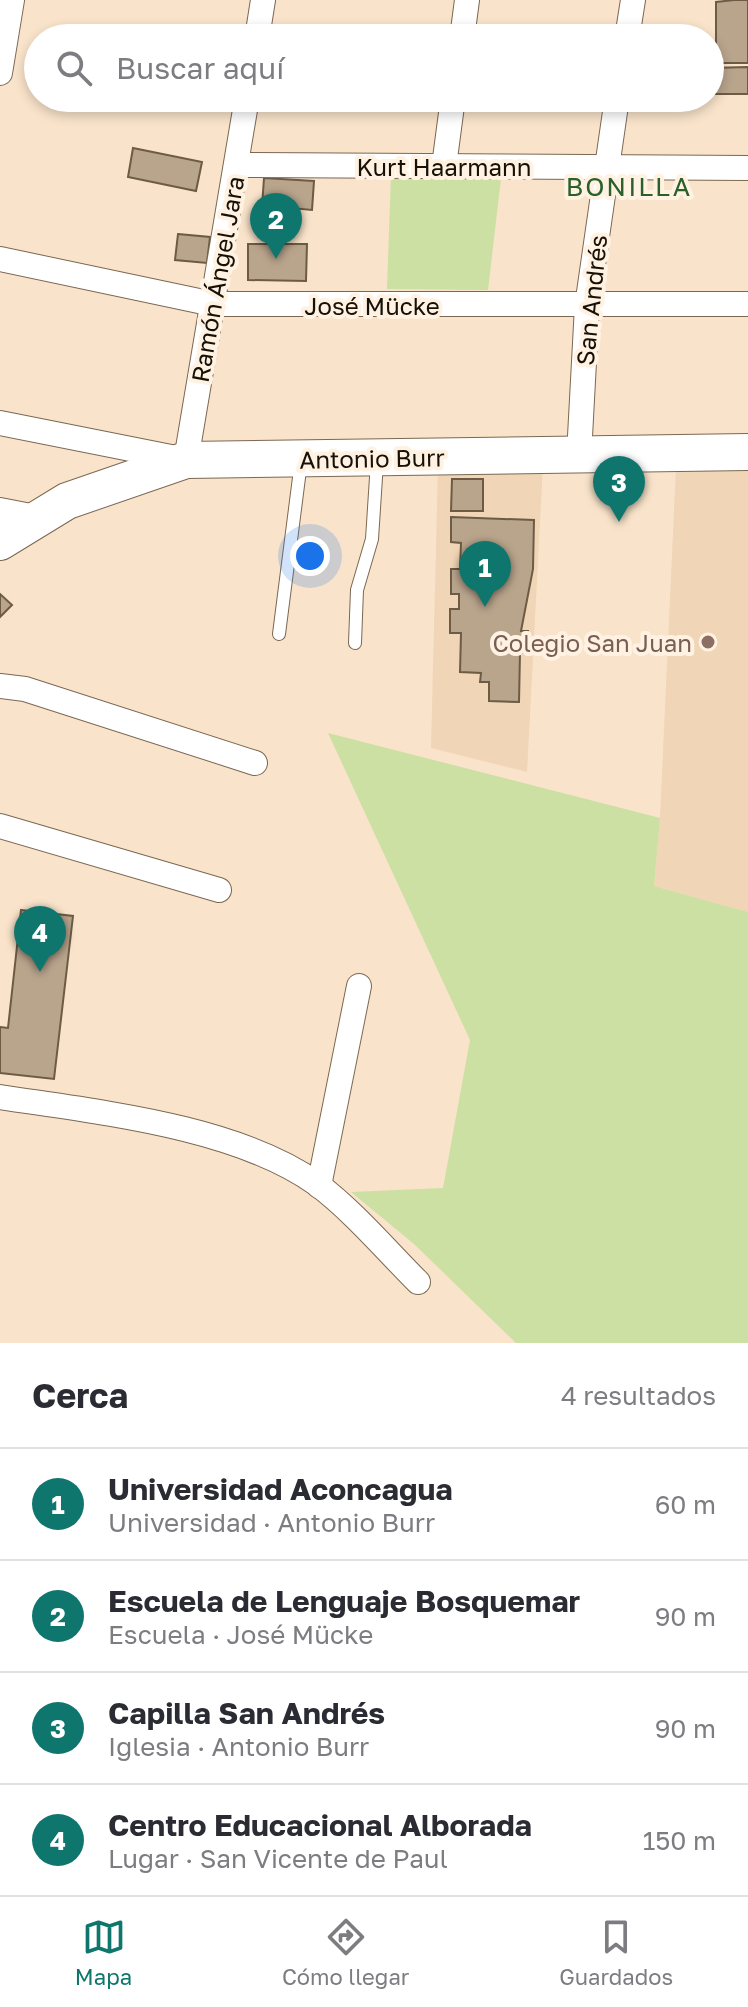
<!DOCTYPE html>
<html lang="es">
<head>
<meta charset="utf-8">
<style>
  :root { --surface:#fff; --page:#f2f2f3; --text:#2b2b33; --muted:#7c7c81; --line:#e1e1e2; --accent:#0f766e }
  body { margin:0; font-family:"Golos Text",sans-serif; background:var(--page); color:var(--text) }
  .you { position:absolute; left:310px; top:556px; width:28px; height:28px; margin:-20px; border:6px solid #fff; border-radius:50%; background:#1a73e8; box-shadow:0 0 0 12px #1a73e833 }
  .badge { display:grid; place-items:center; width:52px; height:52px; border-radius:50%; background:var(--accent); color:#fff; font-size:26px; font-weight:700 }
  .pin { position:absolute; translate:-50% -66px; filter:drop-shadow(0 2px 4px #0008) }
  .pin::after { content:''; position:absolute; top:42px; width:28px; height:24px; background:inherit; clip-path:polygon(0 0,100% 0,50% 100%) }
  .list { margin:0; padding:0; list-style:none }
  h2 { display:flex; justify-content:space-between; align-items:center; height:104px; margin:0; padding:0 32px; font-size:34px }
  h2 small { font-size:26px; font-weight:400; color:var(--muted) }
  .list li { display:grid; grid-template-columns:52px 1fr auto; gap:24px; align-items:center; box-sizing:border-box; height:112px; padding:0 32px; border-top:2px solid var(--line) }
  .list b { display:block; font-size:30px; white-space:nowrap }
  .list p { margin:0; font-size:26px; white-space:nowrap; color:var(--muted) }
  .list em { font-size:26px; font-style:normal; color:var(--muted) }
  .icon { flex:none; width:44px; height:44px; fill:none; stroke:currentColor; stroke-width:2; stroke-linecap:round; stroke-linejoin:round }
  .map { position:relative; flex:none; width:748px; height:1343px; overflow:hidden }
  .search { position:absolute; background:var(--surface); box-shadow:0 4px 12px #0003; left:24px; right:24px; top:24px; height:88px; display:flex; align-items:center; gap:20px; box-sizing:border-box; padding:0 28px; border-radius:44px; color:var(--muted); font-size:30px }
  .sheet { height:552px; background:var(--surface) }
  nav { display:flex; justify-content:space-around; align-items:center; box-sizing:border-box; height:112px; border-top:2px solid var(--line); background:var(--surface); font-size:22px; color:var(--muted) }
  nav a { display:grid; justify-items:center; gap:4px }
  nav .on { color:var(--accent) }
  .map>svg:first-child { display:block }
  .built { fill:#f0d5b6 }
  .green { fill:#cbe0a2 }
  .building { fill:#b9a48c; stroke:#6d5b45; stroke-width:2 }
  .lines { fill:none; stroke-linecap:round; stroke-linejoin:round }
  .lane-casing { stroke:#7b6852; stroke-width:14 }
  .street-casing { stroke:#7b6852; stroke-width:26 }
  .secondary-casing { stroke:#7b6852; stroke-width:38 }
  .lane { stroke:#fff; stroke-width:12 }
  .street { stroke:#fff; stroke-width:24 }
  .secondary { stroke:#fff; stroke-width:36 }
  .education-dot { fill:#8d6e63; stroke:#fff2e2; stroke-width:3 }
  .labels { text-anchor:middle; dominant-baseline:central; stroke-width:8; stroke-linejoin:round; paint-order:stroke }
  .street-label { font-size:24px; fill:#171007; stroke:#fff2e2 }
  .education-label { font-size:24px; fill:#785e54; stroke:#fff2e2; text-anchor:end }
  .neighbourhood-label { font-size:26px; letter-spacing:2px; fill:#2c602b; stroke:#fff2e2 }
</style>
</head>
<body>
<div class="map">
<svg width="748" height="1343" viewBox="0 0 748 1343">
  <rect width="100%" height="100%" fill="#f9e3ca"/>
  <g class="built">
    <polygon points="543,464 527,772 431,748 438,467"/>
    <polygon points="748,464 748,912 654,886 660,818 676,467"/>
  </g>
  <g class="green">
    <polygon points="391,175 501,178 488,290 387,289"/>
    <polygon points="328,733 660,818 654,886 748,912 748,1343 516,1343 414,1244 351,1192 443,1188 470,1040"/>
  </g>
  <g class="building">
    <polygon points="734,0 748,0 748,63 716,63 716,2"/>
    <polygon points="748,67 748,94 710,94 710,68"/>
    <polygon points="133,148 202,162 196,191 128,177"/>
    <polygon points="264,178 314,181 312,210 291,208 290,223 261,221"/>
    <polygon points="178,234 210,237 207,263 175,260"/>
    <polygon points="248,244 307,244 306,281 248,280"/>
    <polygon points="452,479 483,479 483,511 451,511"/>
    <polygon points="451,517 534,520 533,569 521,631 528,631 528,653 520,653 519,702 489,701 489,682 480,682 481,673 460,672 461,633 450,633 450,609 459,609 459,594 451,594 451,569 460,569 461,543 451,542"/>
    <polygon points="0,594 12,605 0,617"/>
    <polygon points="21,910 73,916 54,1079 0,1073 0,1027 8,1028"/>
  </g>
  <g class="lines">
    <g class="lane-casing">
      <g id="lane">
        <polyline points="279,634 301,462"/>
        <polyline points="355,643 357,590 372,539 377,462"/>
      </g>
    </g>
    <g class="street-casing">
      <g id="street">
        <polyline points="257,38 263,0"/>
        <polyline points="462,38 467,0"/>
        <polyline points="627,38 633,0"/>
        <polyline points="0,73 12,0"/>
        <polyline points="237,165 748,168"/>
        <polyline points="444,166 453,98"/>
        <polyline points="0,259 213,304 748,304"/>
        <polyline points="0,423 186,460 247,98"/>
        <polyline points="579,455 587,306 617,98"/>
        <polyline points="0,510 36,517"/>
        <polyline points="0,686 25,689 255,763"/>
        <polyline points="0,826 219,890"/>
        <path d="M0 1097C97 1112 236 1126 317 1184 353 1211 386 1250 418 1282"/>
        <polyline points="319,1186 359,986"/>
      </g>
    </g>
    <g class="secondary-casing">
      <polyline id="secondary" points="0,542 67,501 186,460 748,452"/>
    </g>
    <use href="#lane" class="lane"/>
    <use href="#street" class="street"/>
    <use href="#secondary" class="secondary"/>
  </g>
  <circle class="education-dot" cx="708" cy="642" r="8"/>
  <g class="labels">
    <g class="street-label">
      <text x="444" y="166">Kurt Haarmann</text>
      <text transform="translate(217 279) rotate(-80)">Ramón Ángel Jara</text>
      <text transform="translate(591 300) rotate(-84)">San Andrés</text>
      <text x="372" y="305">José Mücke</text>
      <text transform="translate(372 458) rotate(-1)">Antonio Burr</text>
    </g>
    <g class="education-label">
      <text x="692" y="642">Colegio San Juan</text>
    </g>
    <g class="neighbourhood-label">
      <text x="629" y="186">BONILLA</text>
    </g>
  </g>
</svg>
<div class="you"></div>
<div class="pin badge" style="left:485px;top:607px">1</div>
<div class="pin badge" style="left:276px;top:259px">2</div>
<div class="pin badge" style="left:619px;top:522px">3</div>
<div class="pin badge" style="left:40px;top:972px">4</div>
<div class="search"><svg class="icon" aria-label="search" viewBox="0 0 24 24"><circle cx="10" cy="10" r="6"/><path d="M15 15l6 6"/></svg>Buscar aquí</div>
</div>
<section class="sheet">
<h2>Cerca<small>4 resultados</small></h2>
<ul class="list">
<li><span class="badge">1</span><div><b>Universidad Aconcagua</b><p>Universidad · Antonio Burr</p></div><em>60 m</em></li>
<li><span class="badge">2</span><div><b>Escuela de Lenguaje Bosquemar</b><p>Escuela · José Mücke</p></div><em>90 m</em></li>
<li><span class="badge">3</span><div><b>Capilla San Andrés</b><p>Iglesia · Antonio Burr</p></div><em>90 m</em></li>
<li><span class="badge">4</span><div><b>Centro Educacional Alborada</b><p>Lugar · San Vicente de Paul</p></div><em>150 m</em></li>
</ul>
</section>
<nav>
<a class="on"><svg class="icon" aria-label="map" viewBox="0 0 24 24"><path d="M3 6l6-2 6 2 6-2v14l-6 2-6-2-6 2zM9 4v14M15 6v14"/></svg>Mapa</a>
<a><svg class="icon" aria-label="directions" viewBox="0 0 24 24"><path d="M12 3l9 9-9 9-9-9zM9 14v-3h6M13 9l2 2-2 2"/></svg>Cómo llegar</a>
<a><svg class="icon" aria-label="saved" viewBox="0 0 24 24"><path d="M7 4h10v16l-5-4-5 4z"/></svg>Guardados</a>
</nav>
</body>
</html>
